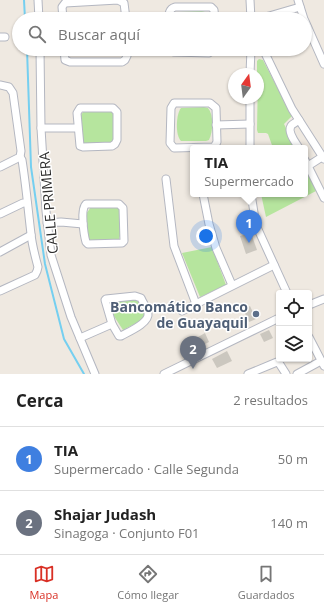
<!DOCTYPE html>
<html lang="es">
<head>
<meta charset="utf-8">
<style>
  :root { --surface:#fff; --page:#f6f6f6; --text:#222; --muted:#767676; --line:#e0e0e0; --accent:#d93025 }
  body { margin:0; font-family:"Open Sans",sans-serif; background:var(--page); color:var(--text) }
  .controls { position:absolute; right:12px; bottom:12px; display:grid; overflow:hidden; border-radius:4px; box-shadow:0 1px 3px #0004 }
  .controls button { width:36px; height:36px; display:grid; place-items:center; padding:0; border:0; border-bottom:1px solid var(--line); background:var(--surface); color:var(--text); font:20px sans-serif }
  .compass { position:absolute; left:228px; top:68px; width:36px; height:36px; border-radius:50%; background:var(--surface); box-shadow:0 1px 3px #0004; rotate:14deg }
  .you { position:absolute; left:206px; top:236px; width:14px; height:14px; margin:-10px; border:3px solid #fff; border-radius:50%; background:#1a73e8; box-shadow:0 0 0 6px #1a73e833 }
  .badge { display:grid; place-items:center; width:26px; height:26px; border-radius:50%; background:var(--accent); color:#fff; font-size:13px; font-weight:700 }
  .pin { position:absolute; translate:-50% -33px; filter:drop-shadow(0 1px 2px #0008) }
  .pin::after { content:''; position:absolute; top:21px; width:14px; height:12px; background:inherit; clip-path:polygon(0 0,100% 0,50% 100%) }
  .popup { position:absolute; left:190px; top:145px; width:118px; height:52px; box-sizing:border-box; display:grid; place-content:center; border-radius:4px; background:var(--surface); filter:drop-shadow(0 1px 3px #0005); font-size:13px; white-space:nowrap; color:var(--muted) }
  .popup b { font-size:15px; color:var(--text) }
  .popup::after { content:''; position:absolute; left:50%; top:100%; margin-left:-8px; border:8px solid transparent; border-top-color:var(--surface) }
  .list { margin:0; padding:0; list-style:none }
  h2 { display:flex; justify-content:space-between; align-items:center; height:52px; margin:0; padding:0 16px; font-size:17px }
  h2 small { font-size:13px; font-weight:400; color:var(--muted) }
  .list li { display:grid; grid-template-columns:26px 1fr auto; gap:12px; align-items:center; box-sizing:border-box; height:64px; padding:0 16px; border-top:1px solid var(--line) }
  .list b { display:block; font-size:15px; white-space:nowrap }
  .list p { margin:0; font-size:13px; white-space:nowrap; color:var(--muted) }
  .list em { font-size:13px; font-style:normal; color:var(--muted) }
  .icon { flex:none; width:22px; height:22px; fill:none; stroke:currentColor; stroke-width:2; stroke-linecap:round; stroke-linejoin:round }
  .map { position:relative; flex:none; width:324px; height:374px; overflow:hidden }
  .search { position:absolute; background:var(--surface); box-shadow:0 1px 3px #0004; left:12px; right:12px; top:12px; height:44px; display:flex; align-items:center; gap:10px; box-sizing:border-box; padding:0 14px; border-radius:22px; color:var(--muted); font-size:15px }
  .sheet { height:180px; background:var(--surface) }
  nav { display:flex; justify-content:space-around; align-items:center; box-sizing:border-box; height:56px; border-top:1px solid var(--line); background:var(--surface); font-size:11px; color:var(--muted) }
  nav a { display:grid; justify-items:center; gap:2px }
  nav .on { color:var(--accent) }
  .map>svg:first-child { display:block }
  .park { fill:#b6e59e }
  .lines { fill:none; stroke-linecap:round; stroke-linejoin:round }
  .stream { stroke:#75cff0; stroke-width:2 }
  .building { fill:#cbc7bf }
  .minor-casing { stroke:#b4b7c1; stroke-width:9 }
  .minor { stroke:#fff; stroke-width:7 }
  .service-dot { fill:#5c6f8a; stroke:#fff; stroke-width:1.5 }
  .labels { text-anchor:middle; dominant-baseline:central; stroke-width:3; stroke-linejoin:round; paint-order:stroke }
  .street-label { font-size:14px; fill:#2e2e2e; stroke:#fff }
  .service-label { font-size:14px; font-weight:bold; fill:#4e5e75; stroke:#fff; text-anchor:end }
</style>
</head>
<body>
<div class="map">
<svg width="324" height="374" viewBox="0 0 324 374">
  <rect width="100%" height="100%" fill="#efe9e1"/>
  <g class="park">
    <polygon points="202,11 205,12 209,19 175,19 179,12"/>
    <polygon points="259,59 263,60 265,64 292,116 284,124 296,148 273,148 268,134 266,133 258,133 257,130 258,74 257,74 257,61"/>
    <path d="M204 107 208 108C214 115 213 132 209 140L206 141H181C175 135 176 114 181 108Z"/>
    <path d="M84 111H111C117 119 116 134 112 143L86 145 81 142V115Z"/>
    <polygon points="305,166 316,189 316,191 266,217 261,194 305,194"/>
    <path d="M91 207H117L120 210 121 233 119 239C114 241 96 243 91 241 88 240 88 238 87 236L86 214Z"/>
    <polygon points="212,247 226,285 200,297 182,253"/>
    <polygon points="138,298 145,310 144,319 123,330 108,307 110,301"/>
  </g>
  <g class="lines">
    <g class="stream">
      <polyline points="24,0 25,19"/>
      <polyline points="27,49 31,167 45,264 64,339 84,374"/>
    </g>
  </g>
  <g class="building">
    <polygon points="251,233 257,250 246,254 240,236"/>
    <polygon points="250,306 256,319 249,322 243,309"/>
    <polygon points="269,330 273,338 264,342 260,334"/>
    <polygon points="205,333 209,342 195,349 192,343 199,339 198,337"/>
    <polygon points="227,351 232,361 217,368 212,359"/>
  </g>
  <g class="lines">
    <g class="minor-casing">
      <g id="minor">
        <polyline points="38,0 39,19"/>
        <polyline points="250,0 251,19"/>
        <polyline points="298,0 304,19"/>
        <polyline points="63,19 62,7 65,3 118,0 124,3 126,19"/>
        <path d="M169 19C169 13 169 9 175 7H211L214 10 215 19"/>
        <polyline points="262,19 269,16 300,7"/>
        <polyline points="305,21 324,64"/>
        <polyline points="0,37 5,37"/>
        <polyline points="40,49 41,128 46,211 51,255 71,317 95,374"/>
        <polyline points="64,49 65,60 70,62 122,62 125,60 127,56 127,49"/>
        <polyline points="171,49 174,52 209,53 214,49"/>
        <polyline points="263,49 292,109 324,159"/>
        <polyline points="250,74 251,49"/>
        <polyline points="0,85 9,87 13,93 21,151 20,157 0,167"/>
        <polygon points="174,103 210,103 216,108 217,142 214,147 174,148 170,143 171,108"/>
        <polygon points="80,108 113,108 117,112 117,140 115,144 112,146 83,147 80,146 77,113"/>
        <polyline points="216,125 250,124"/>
        <polyline points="41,128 77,128"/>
        <polyline points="250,148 250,98"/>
        <path d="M299 148C296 143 287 132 291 126 292 124 297 122 299 120"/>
        <polyline points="305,160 324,198"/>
        <polyline points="308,166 322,157"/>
        <polyline points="166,179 174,246 196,304"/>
        <polyline points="203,194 209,224 216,248 232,285"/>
        <polyline points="251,194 256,225 287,293"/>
        <path d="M86 204H119L123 208 124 241 122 243 88 244 86 242C84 235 80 209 86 204Z"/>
        <polyline points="0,214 23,203 27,203"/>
        <polyline points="47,223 61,222 83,224"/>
        <polyline points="0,252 31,235"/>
        <path d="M0 291 35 275 37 271 38 267C35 256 32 245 31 234 28 209 26 185 22 160L20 157"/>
        <path d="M135 296 141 298C143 303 147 308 148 313 150 323 128 332 121 336H119L112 324 105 300 106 299Z"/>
        <polyline points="309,305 324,299"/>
        <polyline points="182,311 274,265"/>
        <polyline points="309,337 324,366"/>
        <polyline points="80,338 112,324"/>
        <polyline points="164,374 279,318"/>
        <polyline points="248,374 277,362 279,363 286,374"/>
        <polyline points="297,374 321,361"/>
      </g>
    </g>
    <use href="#minor" class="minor"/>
  </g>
  <circle class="service-dot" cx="256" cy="314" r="4"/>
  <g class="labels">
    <g class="street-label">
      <text transform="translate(48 203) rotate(-95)">CALLE PRIMERA</text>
    </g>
    <g class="service-label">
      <text x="248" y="306">Bancomático Banco<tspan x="248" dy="16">de Guayaquil</tspan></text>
    </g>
  </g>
</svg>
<div class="controls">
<button><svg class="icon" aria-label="locate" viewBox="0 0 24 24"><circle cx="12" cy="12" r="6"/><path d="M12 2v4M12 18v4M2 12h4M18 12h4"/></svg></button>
<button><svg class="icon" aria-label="layers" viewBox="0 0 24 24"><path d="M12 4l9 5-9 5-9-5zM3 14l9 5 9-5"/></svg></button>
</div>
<svg class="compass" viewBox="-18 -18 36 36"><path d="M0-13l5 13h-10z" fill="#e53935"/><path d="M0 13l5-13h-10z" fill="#767676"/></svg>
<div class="you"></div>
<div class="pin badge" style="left:249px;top:243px;background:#3f7fe0">1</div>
<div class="popup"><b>TIA</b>Supermercado</div>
<div class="pin badge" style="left:193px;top:369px;background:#6b7280">2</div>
<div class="search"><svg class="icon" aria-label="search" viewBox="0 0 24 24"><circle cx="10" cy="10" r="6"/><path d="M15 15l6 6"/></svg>Buscar aquí</div>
</div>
<section class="sheet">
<h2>Cerca<small>2 resultados</small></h2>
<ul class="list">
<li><span class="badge" style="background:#3f7fe0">1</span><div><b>TIA</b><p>Supermercado · Calle Segunda</p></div><em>50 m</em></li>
<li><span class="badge" style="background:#6b7280">2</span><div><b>Shajar Judash</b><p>Sinagoga · Conjunto F01</p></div><em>140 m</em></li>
</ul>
</section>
<nav>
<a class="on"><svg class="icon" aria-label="map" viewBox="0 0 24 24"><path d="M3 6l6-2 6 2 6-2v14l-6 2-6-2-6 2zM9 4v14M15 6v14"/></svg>Mapa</a>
<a><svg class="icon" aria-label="directions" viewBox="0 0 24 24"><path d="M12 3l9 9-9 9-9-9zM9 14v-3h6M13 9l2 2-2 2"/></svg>Cómo llegar</a>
<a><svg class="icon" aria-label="saved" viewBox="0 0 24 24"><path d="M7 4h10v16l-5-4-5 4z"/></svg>Guardados</a>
</nav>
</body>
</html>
